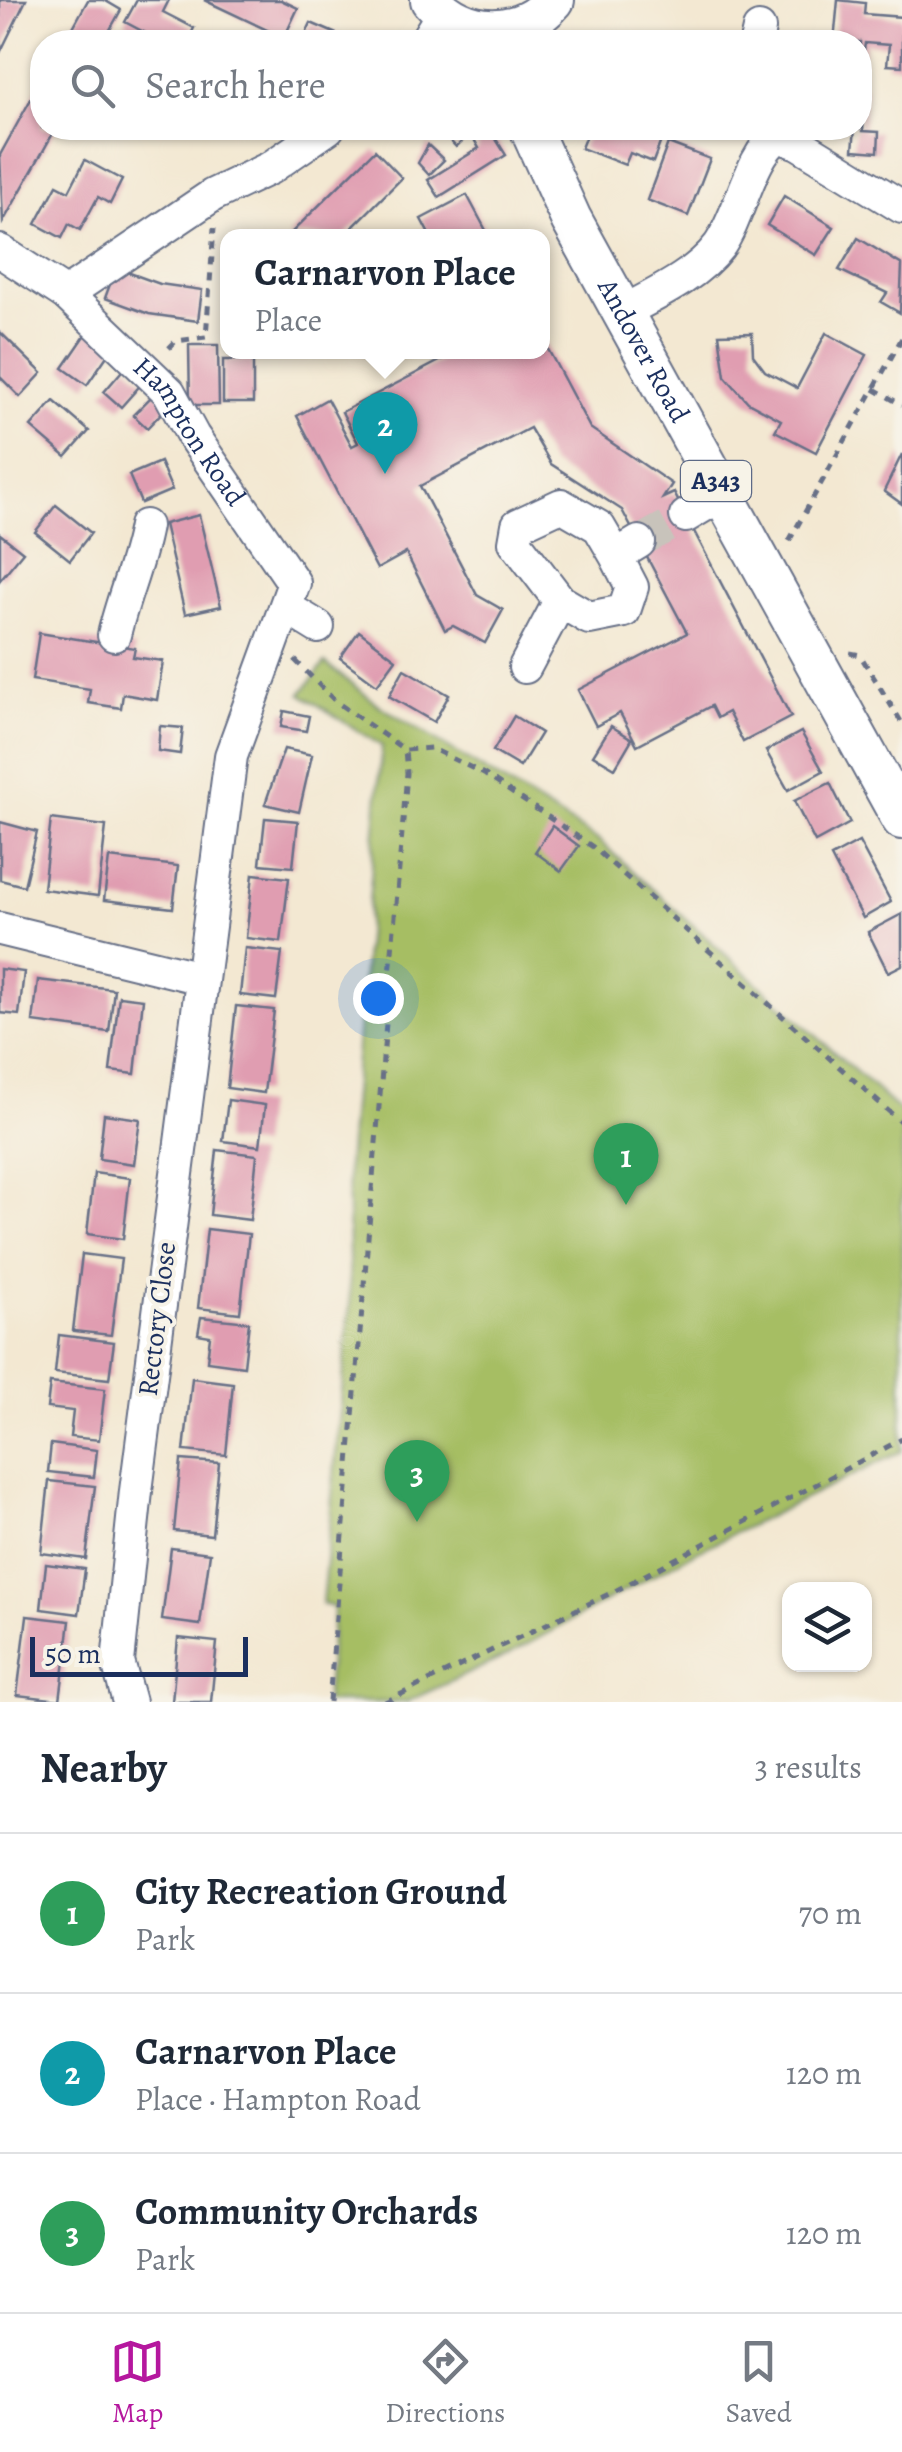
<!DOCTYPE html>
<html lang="en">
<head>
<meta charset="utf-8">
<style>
  :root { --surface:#fff; --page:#f2f2f3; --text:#1f2937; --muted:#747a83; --line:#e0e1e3; --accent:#b5179e }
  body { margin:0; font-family:Alegreya,serif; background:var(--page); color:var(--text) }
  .controls { position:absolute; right:30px; bottom:30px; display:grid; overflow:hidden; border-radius:20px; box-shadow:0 2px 8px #0004 }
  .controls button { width:90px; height:90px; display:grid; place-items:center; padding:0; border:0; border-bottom:2px solid var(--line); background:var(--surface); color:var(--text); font:50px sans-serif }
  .scale { position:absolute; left:30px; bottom:25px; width:218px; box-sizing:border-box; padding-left:10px; border:5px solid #1b2f5e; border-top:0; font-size:28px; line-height:35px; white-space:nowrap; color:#1b2f5e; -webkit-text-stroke:8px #f7f3e8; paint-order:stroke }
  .you { position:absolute; left:378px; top:998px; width:35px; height:35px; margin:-25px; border:8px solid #fff; border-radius:50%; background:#1a73e8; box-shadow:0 0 0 15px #1a73e833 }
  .badge { display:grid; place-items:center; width:65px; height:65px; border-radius:50%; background:var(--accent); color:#fff; font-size:32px; font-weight:700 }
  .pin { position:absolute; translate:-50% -82px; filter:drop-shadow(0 2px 5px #0008) }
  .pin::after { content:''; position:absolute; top:52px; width:35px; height:30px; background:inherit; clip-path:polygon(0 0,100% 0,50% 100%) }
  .popup { position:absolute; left:220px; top:229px; width:330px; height:130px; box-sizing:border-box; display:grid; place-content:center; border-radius:20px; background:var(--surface); filter:drop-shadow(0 2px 8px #0005); font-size:32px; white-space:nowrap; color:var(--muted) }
  .popup b { font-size:38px; color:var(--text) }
  .popup::after { content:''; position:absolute; left:50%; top:100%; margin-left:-20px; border:20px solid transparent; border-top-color:var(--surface) }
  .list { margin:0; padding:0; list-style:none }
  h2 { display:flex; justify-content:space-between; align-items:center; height:130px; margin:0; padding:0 40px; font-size:42px }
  h2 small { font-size:32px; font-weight:400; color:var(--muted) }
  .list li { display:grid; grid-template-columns:65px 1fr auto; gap:30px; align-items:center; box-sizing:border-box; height:160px; padding:0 40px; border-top:2px solid var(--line) }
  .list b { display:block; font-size:38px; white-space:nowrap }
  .list p { margin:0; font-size:32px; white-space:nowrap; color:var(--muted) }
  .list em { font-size:32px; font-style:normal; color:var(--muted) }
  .icon { flex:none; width:55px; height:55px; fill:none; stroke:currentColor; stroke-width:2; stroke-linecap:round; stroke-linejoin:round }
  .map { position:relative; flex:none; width:902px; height:1702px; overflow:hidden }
  .search { position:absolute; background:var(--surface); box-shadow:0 2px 8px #0004; left:30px; right:30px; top:30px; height:110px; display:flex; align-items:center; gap:25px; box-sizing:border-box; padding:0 35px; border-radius:40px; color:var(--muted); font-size:38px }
  .sheet { height:610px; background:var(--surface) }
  nav { display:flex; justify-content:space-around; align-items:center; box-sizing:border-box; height:140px; border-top:2px solid var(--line); background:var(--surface); font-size:28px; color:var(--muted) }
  nav a { display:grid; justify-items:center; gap:5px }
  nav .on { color:var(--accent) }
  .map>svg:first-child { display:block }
  .green { fill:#a6be64; stroke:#607661; stroke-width:2.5 }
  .building { fill:#e09db1 }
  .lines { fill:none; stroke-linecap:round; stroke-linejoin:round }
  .minor-tunnel { stroke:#c8c3bb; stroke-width:32; stroke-dasharray:32 16; stroke-linecap:butt }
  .minor-casing { stroke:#677087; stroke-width:36 }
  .major-casing { stroke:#677087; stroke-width:44 }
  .path { stroke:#677087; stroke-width:5; stroke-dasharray:8 8; stroke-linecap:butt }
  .minor { stroke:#fff; stroke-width:32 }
  .major { stroke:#fff; stroke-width:40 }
  .labels { text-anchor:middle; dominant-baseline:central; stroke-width:8; stroke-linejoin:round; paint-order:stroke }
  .shield { fill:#f7f3e8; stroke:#5d6a87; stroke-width:2.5 }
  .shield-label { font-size:25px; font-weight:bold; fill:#1b2f5e }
  .street-label { font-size:28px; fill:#1b2f5e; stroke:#f7f3e8 }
</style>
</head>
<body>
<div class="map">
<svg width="902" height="1702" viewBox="0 0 902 1702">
  <rect width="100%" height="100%" fill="#f7f3e8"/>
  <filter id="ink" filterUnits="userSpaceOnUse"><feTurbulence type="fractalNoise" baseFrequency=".01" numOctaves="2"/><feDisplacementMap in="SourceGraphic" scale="20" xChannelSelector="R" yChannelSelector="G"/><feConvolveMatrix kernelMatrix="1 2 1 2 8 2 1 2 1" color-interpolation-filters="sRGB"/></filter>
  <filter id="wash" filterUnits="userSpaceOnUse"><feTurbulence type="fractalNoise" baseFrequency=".0048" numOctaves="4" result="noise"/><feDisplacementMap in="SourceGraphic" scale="40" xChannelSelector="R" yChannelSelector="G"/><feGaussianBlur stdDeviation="2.25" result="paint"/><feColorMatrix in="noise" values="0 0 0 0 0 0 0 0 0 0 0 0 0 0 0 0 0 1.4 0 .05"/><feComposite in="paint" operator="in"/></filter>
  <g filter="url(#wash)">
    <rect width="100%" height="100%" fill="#f3e8d2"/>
    <polygon class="green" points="325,663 380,706 598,840 902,1113 902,1451 684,1558 504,1657 406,1702 325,1702 334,1607 322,1604 350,1304 347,1166 382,746 301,694"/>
    <g id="blocks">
      <g class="building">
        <polygon points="0,0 26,0 0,53"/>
        <polygon points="88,0 104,0 121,10 103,42 65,42"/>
        <polygon points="137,0 169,0 163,12 194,28 187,42 152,42 155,38 125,22"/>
        <polygon points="204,0 281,0 298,8 284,38"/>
        <polygon points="838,0 865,3 864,14 902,17 902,66 887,65 889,45 865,43 860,78 860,42 834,42"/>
        <polygon points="311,23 355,42 302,42"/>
        <polygon points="42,79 42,128 56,128 3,222 0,155"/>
        <polygon points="860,89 866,89 863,131 879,132 878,152 853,150 855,128 860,128"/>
        <polygon points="450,128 476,128 456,147 444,134"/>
        <polygon points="484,128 489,128 506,155 439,197 428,180 479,148 472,136"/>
        <polygon points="589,128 635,128 662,138 653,162 630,153 625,165 581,148"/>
        <polygon points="668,143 710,159 688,216 647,200"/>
        <polygon points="428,145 444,160 429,175 418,163"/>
        <polygon points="375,150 402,178 344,236 288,236"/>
        <polygon points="85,160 122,180 110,204 98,197 80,230 69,224 62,238 36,224 57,185 69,191"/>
        <polygon points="467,195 489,236 430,236 421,219"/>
        <polygon points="784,196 834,227 816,255 767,225"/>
        <polygon points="858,238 902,265 900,313 881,302 887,293 839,270"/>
        <polygon points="116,268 160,284 202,290 198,321 149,314 105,298"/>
        <polygon points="89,330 113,347 87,385 63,368"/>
        <polygon points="0,332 42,373 20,397 0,377"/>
        <polygon points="752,333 753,355 765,371 797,388 826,333 867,355 816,452 775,431 781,420 748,402 725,376 719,334"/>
        <polygon points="542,338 590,428 672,484 663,498 674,493 791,717 743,742 728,712 717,718 711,706 637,745 620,713 596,726 578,690 687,633 622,510 551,464 530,428 420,486 477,595 503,610 485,643 453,626 445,630 406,553 377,569 297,416 327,399 352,446 358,443 342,412 457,352 542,352"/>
        <polygon points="189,345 218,345 219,405 190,405"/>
        <rect x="223" y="360" width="30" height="43"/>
        <polygon points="127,365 144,381 121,407 104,392"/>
        <polygon points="156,392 169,405 147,428 133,415"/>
        <polygon points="54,401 89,431 66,457 31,427"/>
        <polygon points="902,454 902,504 884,491"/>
        <polygon points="160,462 172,490 141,503 129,475"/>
        <polygon points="56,505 91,533 70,560 35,532"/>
        <polygon points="199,515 221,606 185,614 164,524"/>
        <polygon points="0,534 23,552 0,580"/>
        <polygon points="359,631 396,659 377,685 340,658"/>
        <polygon points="39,633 135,648 133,657 163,661 157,700 123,694 121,708 88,703 90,689 32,680"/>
        <polygon points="404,669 449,695 434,722 389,696"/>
        <polygon points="284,711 309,716 306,731 281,727"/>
        <polygon points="514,716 541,733 520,767 493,751"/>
        <polygon points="160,726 183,728 180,754 158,751"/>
        <polygon points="611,726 632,739 615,768 593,755"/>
        <polygon points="801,732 823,771 788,790 766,751"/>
        <polygon points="284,749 312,755 299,812 265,804"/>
        <polygon points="830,783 850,823 815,842 794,801"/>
        <polygon points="265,818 298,821 293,867 260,864"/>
        <polygon points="51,819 106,826 98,896 43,889"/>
        <polygon points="0,822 37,832 24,886 0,880"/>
        <polygon points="552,826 579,846 561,871 535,852"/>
        <polygon points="859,842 891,902 863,918 831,857"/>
        <polygon points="109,858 178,866 173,908 104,900"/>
        <polygon points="253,874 289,878 281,942 246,938"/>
        <polygon points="902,914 902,965 888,972 868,932"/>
        <polygon points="245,948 282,952 276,999 240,995"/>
        <polygon points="0,969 24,972 19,1015 0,1013"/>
        <polygon points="38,980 114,989 109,1032 33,1022"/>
        <polygon points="119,996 143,999 135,1074 110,1071"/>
        <polygon points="236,1006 274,1010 264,1093 227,1088"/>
        <polygon points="228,1100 265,1105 260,1146 223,1141"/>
        <polygon points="104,1114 140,1119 134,1164 99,1159"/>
        <polygon points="217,1150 257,1155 250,1220 210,1215"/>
        <polygon points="94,1173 130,1178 123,1239 87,1234"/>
        <polygon points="207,1229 249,1234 240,1313 198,1308"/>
        <polygon points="82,1254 121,1259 111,1335 73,1331"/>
        <polygon points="201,1317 249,1322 244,1366 207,1361 210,1336 198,1334"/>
        <polygon points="59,1335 114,1342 109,1379 55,1373"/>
        <polygon points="192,1378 233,1383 226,1455 184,1451"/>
        <polygon points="50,1383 105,1389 99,1440 70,1437 73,1411 47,1408"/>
        <polygon points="51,1444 97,1450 94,1477 48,1472"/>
        <polygon points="181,1460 219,1463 212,1535 174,1531"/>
        <polygon points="49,1481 95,1486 86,1559 41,1553"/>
        <polygon points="171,1548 210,1553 200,1625 162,1620"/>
        <polygon points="46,1564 85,1569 79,1614 41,1609"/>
        <polygon points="27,1616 70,1621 60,1700 17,1695"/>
        <polygon points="178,1638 217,1642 211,1702 172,1702"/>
      </g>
    </g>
  </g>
  <g filter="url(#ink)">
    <use href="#blocks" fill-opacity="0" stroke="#677087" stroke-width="2.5"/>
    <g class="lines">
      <polyline class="minor-tunnel" points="639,542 686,516"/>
      <g class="minor-casing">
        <g id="minor">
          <polyline points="425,42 443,13"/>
          <polyline points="756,42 759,29"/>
          <polyline points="770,128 778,136 798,143 902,207"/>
          <path id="s1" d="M0 251 66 294 169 392 193 436 294 583 231 756 136 1491 118 1662 129 1702"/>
          <polyline points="66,294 213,195 270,168 328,128"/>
          <path d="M623 312C656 294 696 276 719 246 740 217 750 155 778 136"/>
          <polyline points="686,516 723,494"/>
          <polyline points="616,556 599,527 561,505 518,525 515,542 560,601 589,618 624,611 632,587 616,556 639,542"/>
          <polyline points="287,608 318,627"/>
          <path d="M114 635C123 596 138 565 145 526"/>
          <polyline points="525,667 560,601"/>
          <polyline points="0,929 201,978"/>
        </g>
      </g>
      <g class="major-casing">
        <g id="major">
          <path d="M431 0C463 38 521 40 554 0"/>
          <path id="s2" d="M530 128 571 219 902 819"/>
        </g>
      </g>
      <g class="path">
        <polyline points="169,348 176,341 206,337 214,228"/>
        <polyline points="874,389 902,405"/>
        <polyline points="789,541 902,338"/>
        <polyline points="850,653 860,655 902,723"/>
        <polyline points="295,660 335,701 405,750 431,748 484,774 593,847 902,1123"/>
        <polyline points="329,1702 407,773 405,750"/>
        <polyline points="385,1702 615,1591 902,1439"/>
      </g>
      <use href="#minor" class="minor"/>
      <use href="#major" class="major"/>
    </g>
  </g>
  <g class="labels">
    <rect class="shield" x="681" y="461" width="70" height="40" rx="8"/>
    <g class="shield-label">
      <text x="716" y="481">A343</text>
    </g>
    <g class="street-label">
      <text stroke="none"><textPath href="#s2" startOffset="250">Andover Road</textPath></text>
      <text stroke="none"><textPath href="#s1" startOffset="265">Hampton Road</textPath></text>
      <text transform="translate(157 1319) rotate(-83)">Rectory Close</text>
    </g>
  </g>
</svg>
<div class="controls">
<button><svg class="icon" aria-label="layers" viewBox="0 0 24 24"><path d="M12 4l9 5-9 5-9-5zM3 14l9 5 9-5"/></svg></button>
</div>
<div class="scale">50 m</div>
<div class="you"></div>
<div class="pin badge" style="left:626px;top:1205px;background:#2e9e5b">1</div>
<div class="pin badge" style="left:385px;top:474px;background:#0f9aa8">2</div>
<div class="popup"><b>Carnarvon Place</b>Place</div>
<div class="pin badge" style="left:417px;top:1522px;background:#2e9e5b">3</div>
<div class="search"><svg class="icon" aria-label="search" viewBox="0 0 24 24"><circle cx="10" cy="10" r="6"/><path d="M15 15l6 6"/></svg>Search here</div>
</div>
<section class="sheet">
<h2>Nearby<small>3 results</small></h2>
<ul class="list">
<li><span class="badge" style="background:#2e9e5b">1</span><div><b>City Recreation Ground</b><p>Park</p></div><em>70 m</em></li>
<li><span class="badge" style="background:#0f9aa8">2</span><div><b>Carnarvon Place</b><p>Place · Hampton Road</p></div><em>120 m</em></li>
<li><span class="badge" style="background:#2e9e5b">3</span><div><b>Community Orchards</b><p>Park</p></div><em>120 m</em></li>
</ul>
</section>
<nav>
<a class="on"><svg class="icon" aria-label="map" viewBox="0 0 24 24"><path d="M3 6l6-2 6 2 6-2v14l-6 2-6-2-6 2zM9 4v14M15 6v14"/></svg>Map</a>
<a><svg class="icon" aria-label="directions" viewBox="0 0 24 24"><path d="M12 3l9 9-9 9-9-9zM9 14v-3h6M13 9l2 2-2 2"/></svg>Directions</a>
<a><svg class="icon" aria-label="saved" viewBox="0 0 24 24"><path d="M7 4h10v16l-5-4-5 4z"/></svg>Saved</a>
</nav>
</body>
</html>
